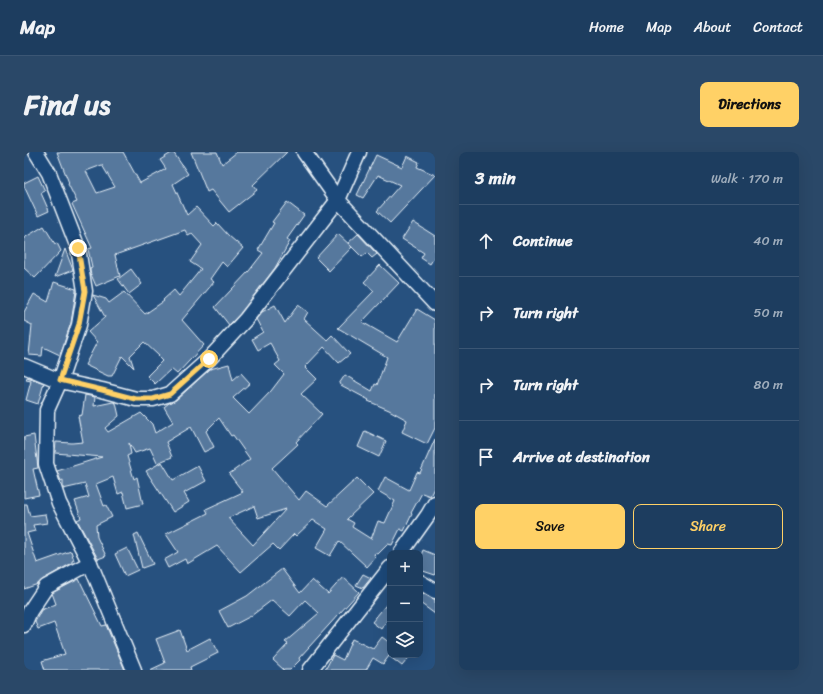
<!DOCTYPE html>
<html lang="en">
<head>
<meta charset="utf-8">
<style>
  :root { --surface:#1d3d5f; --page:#2a4868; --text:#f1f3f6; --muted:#a0aebd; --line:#3b5674; --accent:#ffd166 }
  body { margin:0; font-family:Sriracha,sans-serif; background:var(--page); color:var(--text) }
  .controls { position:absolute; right:12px; bottom:12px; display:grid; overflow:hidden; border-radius:8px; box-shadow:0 4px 16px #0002 }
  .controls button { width:36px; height:36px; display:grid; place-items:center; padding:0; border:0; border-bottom:1px solid var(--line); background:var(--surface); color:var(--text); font:20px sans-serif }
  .stop { position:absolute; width:12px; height:12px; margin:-9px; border:3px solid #ffd166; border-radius:50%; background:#fff }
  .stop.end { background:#ffd166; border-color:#fff; box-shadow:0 1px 4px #0008 }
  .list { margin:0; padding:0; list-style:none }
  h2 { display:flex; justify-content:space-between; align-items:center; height:52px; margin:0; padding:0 16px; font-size:17px }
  h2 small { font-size:13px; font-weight:400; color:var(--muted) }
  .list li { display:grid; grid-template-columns:26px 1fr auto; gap:12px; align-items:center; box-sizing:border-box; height:72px; padding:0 16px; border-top:1px solid var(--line) }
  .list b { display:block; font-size:15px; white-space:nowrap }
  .list em { font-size:13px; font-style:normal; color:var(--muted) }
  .actions { display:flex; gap:8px; padding:12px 16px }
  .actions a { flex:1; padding:9px 0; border:1px solid var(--accent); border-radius:8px; text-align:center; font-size:14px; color:var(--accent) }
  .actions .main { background:var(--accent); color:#111 }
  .icon { flex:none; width:22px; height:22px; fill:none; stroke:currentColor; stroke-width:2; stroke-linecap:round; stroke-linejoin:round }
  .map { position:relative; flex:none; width:411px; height:518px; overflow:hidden; border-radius:8px }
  header { display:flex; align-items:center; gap:24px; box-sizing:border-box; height:56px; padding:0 20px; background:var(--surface); border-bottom:1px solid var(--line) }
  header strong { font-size:19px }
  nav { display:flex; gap:22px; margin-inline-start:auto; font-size:14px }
  .intro { display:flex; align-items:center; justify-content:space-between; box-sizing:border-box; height:96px; padding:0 24px }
  h1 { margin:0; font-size:28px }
  .button { padding:10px 18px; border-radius:8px; background:var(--accent); color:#111; font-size:14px; font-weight:700 }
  main { display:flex; gap:24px; padding:0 24px }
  aside { flex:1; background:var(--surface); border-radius:8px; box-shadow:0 4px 16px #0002 }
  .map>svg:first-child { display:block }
  .building { fill:#57789d; stroke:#e8f1f8; fill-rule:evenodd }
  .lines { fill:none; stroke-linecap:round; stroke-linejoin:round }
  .minor-casing { stroke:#e8f1f8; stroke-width:17 }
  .minor { stroke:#1f4a7a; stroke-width:14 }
  .route { stroke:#ffd166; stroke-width:5 }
</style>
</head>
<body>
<header>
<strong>Map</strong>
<nav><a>Home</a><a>Map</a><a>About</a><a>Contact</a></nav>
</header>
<div class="intro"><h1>Find us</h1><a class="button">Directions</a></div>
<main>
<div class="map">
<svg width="411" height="518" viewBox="0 0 411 518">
  <rect width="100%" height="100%" fill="#27517f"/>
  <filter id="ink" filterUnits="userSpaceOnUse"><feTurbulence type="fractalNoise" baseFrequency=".025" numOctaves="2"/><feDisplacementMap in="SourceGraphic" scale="8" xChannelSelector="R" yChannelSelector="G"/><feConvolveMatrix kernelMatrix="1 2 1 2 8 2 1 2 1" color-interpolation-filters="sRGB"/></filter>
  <g filter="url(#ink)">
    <g class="building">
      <path d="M33 0H99L116 31 142 17 136 8 149 0 164 22 149 32 163 63 172 55 190 74 193 71 205 84 219 96 203 115 198 110 186 127 190 130 158 168 180 193 153 222 147 217 131 232 123 224 138 209 134 205 135 204 120 190 106 204 110 216 98 204 88 224H84L61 213 73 190 64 180 81 165 69 143 82 147 85 151 100 140 121 162 140 149 139 148 150 138 155 144 177 117 166 110 178 93 168 82 164 84 161 78 91 103 96 124 72 134 66 120V116L68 115 64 97 68 96 48 52 53 50 44 32 45 31ZM78 13 91 35 73 41 62 19Z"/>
      <polygon points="167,0 193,0 198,12 213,0 263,0 229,33 233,38 205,60 187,38 183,40"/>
      <polygon points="352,3 378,15 383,4 395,10 393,15 411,23 366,71 353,59 376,33 354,23 339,46 333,43"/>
      <polygon points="14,24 21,39 17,41 25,59 14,64 0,34 0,31"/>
      <polygon points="263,50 280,63 263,87 266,89 251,116 216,162 205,173 191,155 225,119 239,101 234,98 250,71 248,70"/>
      <polygon points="389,70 411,84 411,104 406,112 397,106 400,101 378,87"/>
      <polygon points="20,74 31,92 33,91 37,99 11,126 0,116 0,86"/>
      <polygon points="314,82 328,95 305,119 292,106"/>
      <polygon points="334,82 353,102 348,106 343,101 338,105 324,91"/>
      <polygon points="41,97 49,118 31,125"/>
      <polygon points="356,113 375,131 338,170 373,190 393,157 411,168 411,276 403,292 378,280 383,268 365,258 344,249 345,248 315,232 321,223 348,239 351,232 353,233 363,205 314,176 350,139 340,130"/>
      <polygon points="107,117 118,132 105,142 94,127"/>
      <polygon points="30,130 52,137 52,139 47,171 36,203 19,195 18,204 5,203 8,173 0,169 0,160 10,142 24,150"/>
      <path d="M251 153 261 171 274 153 284 160 280 167 303 188 308 183 326 202 315 211 300 195 281 215 293 227 277 242 298 262 272 290 274 292 248 316 275 348 282 339 303 354 333 326 349 342 323 367 330 371 328 375 347 387 354 369 361 371 371 349 354 339 361 325 385 338 393 320 396 321 411 287V334L406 344 398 341 387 361 388 362 380 379 376 377 368 393 364 392 354 402 351 401 350 403 352 405 343 415 315 389 306 404 292 396 303 377 289 368 272 384 270 382 255 398 249 392 217 420 193 394 163 412 161 407 144 416 140 408 154 400 142 382 184 361 182 357 219 340 205 322 226 307 209 283 207 284 195 266 182 279 190 295 180 300 167 275 142 290 148 305 133 311 126 296 111 301 105 291 107 302 103 304 110 327 113 325 119 352 103 356 99 340 94 342 89 325 72 332 80 354 82 353 88 365 72 373 73 385 82 404 74 407 53 368 57 366 51 349 65 345 61 332 39 337V328L37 329 33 319 78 305 31 301 32 290 48 291 59 290 54 264 58 263 61 243 71 245 70 254 89 250 92 251 95 264 81 276 84 280 117 261 128 272 131 281 149 270 140 255 145 251 152 248 186 217 205 212 209 228 217 221 226 231 209 246 225 262 247 239 260 222 251 213 256 209 246 191 234 198 228 187 239 180 232 167 238 160ZM230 354 234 366 262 357 229 393 204 366Z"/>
      <polygon points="3,225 20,231 14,252 2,248 7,229 2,228"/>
      <polygon points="341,279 362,289 355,305 334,295"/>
      <polygon points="10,283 14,316 9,317 15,343 0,346 0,285"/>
      <polygon points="138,310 149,328 174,314 182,329 160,341 165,350 149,360 122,319"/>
      <polygon points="0,352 3,352 6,364 21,362 23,371 9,373 11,379 3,381 13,411 47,399 50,408 48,409 48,411 18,428 14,432 0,437"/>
      <polygon points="114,381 129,412 118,416 110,383"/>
      <polygon points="103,396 114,418 101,424 91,402"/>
      <polygon points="399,398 411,403 411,423 396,418 396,406"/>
      <polygon points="258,417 276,441 288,428 304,442 319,425 335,440 275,506 276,508 266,518 260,518 249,508 264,492 261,490 295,461 281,448 266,464 248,448 227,464 204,476 195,459 223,444"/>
      <polygon points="339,422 347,426 339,436 332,433"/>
      <polygon points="55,427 78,474 82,473 101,518 21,518 18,509 41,502 30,471 14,477 11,470 17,458 32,452 28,441"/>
      <polygon points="396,440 411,447 411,462 396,451"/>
      <polygon points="366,448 366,464 357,477 348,470"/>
      <polygon points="156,478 163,498 186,486 194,501 166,515 167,518 126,518 141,511 132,487"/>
      <polygon points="358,485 366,491 365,503 387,503 378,514 365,504 359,512 349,506 342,518 301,518 309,503 319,508 328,487 349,497"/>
    </g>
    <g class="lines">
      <g class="minor-casing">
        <g id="minor">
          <polyline points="12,0 25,21 54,96 61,139 55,173 36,229 23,258 22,312 35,351 66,411 110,518"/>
          <polyline points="280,0 314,48 411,152"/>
          <polyline points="0,214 36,229 78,238 112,247 129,247 146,242 185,207 222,167 314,48 335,0"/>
          <polyline points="377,401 404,363 411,351"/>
          <polyline points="396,430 411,439"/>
          <polyline points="0,473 6,459 22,435 66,411"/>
          <polyline points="286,518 366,416"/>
        </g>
      </g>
      <use href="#minor" class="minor"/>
    </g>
  </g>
  <g class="lines" filter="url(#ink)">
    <polyline class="route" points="54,96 61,139 55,172 36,228 78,238 112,247 129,247 146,242 185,207"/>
  </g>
</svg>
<div class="controls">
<button>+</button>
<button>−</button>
<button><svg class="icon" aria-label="layers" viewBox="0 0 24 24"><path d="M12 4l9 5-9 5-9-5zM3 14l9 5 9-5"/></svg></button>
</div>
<div class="stop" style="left:185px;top:207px"></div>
<div class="stop end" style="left:54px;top:96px"></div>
</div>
<aside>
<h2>3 min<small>Walk · 170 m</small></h2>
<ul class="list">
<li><svg class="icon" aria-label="ahead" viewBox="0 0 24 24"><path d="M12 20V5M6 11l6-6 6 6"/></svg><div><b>Continue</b></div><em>40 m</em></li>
<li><svg class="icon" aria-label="right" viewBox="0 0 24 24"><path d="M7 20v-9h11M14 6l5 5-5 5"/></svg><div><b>Turn right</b></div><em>50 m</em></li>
<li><svg class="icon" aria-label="right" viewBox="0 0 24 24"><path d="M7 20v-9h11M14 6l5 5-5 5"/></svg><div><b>Turn right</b></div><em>80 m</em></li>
<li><svg class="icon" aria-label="arrive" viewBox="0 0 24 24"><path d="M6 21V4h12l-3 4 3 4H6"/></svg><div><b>Arrive at destination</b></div></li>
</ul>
<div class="actions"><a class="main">Save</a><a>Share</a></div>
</aside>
</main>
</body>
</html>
